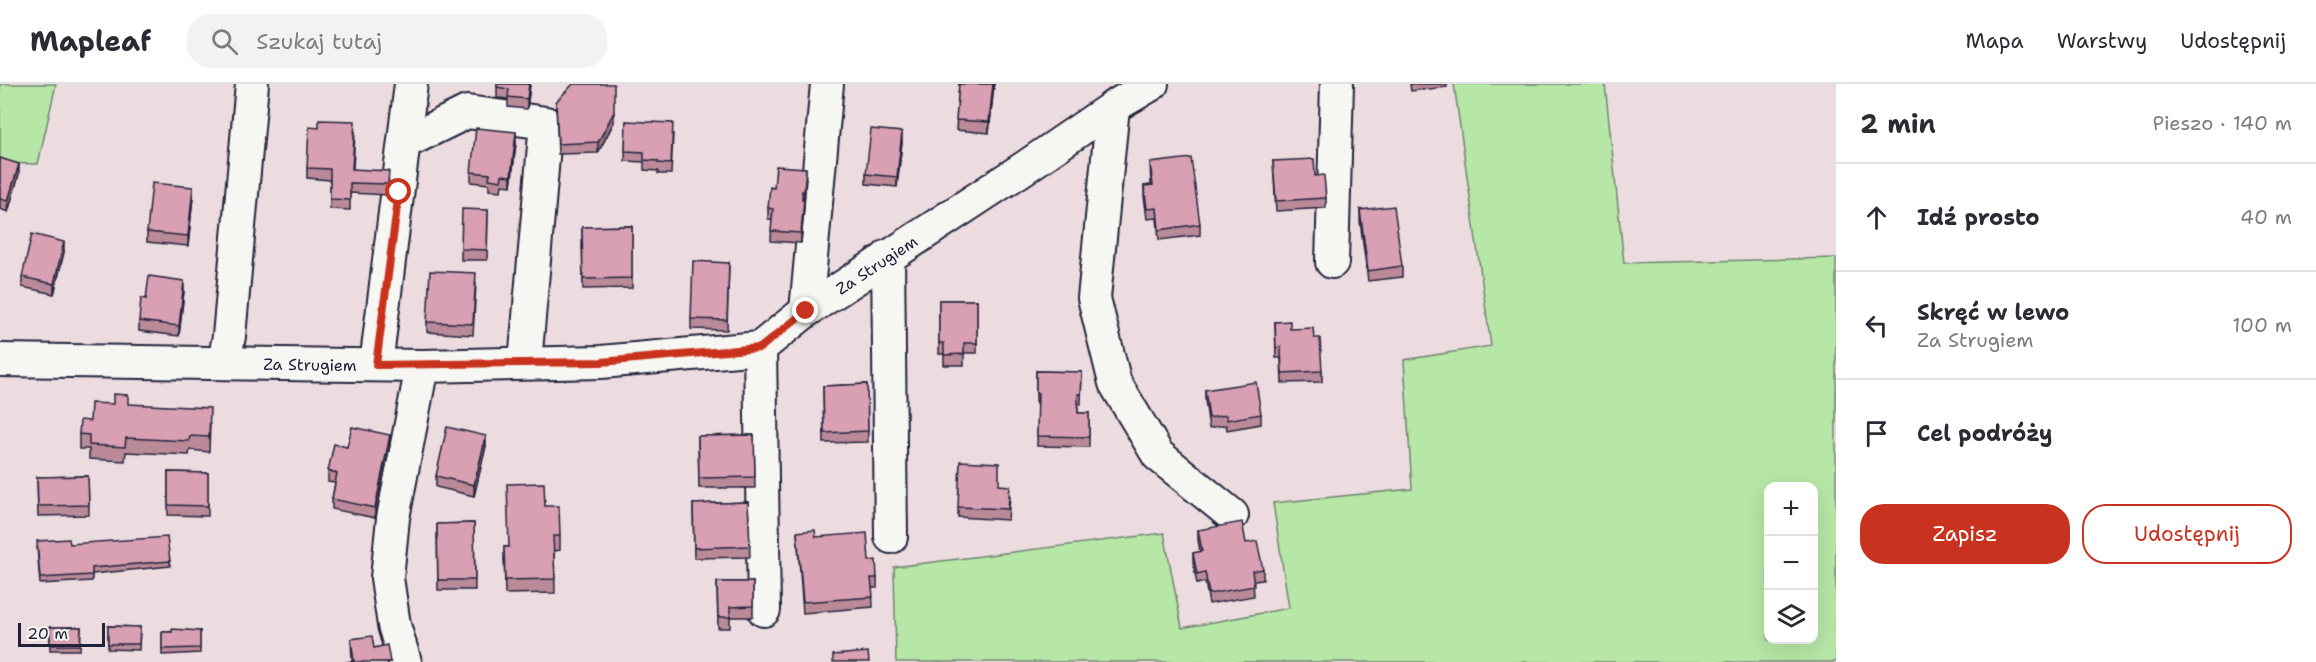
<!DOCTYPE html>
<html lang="pl">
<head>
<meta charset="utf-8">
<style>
  :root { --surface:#fff; --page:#f2f2f3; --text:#2b2b33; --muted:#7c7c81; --line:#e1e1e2; --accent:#c8321e }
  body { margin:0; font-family:"Shantell Sans",sans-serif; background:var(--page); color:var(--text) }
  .controls { position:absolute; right:18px; bottom:18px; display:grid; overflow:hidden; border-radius:12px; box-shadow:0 6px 24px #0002 }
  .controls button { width:54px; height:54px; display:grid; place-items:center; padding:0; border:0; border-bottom:2px solid var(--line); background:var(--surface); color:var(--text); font:30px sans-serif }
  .scale { position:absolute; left:18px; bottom:15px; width:87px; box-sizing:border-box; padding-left:6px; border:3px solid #22223b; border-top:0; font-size:16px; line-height:21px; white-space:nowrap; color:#22223b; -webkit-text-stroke:4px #f6f6f2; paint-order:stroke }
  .stop { position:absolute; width:18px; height:18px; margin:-14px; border:4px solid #c8321e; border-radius:50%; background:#fff }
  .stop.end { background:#c8321e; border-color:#fff; box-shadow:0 2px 6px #0008 }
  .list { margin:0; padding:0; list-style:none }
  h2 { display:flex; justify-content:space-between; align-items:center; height:78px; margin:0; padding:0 24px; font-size:26px }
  h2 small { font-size:20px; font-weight:400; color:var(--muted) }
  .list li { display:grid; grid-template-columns:39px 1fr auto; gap:18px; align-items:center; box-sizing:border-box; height:108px; padding:0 24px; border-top:2px solid var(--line) }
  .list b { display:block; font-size:22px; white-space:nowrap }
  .list p { margin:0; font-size:20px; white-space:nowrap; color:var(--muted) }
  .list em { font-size:20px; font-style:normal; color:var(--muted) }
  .actions { display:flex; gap:12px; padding:18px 24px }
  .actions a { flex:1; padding:14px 0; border:2px solid var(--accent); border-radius:24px; text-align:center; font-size:21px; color:var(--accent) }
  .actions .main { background:var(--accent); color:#fff }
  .icon { flex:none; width:33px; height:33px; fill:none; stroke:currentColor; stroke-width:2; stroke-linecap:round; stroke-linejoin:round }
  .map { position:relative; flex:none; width:1836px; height:578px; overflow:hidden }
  header { display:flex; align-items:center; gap:36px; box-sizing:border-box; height:84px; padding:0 30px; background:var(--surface); border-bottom:2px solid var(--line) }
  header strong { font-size:28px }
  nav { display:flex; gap:33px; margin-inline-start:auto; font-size:21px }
  .search { width:420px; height:54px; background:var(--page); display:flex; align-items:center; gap:15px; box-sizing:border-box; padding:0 21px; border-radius:24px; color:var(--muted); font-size:22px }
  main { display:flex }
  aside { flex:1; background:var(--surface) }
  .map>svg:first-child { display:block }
  .green { fill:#b7e7a6; stroke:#6c8470; stroke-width:1.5; fill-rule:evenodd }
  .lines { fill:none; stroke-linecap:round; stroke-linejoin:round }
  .minor-casing { stroke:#22223b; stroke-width:36 }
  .minor { stroke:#f6f6f2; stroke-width:32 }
  .wall { fill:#ba8a99; stroke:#22223b; stroke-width:1.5 }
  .shaded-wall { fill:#97707d; stroke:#22223b; stroke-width:1.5 }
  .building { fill:#d8a0b2; stroke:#22223b; stroke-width:1.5 }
  .route { stroke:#c8321e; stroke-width:8 }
  .labels { text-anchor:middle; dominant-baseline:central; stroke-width:6; stroke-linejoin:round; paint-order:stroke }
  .street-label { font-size:16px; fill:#22223b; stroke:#f6f6f2 }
</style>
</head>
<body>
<header>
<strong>Mapleaf</strong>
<div class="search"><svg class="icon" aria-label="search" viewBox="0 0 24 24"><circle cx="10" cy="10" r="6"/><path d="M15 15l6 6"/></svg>Szukaj tutaj</div>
<nav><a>Mapa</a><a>Warstwy</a><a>Udostępnij</a></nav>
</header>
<main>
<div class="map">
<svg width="1836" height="578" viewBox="0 0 1836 578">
  <rect width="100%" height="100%" fill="#eddcdf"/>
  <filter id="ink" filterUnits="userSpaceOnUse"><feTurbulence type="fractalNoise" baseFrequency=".0167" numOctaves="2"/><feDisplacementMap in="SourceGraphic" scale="12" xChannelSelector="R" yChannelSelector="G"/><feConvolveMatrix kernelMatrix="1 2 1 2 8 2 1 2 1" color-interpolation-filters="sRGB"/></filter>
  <g filter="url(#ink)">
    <g class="green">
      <polygon points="0,0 56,0 38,80 0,79"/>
      <path d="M1454 0H1605L1624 179 1836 174V578H896L894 483 1164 449 1182 544 1289 524 1273 419 1412 405 1404 276 1491 262ZM1814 402V556H1768V402Z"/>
    </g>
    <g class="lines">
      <g class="minor-casing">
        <g id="minor">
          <polyline points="1113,23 1094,214 1115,299 1158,371 1232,431"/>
          <polyline points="414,54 467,28 546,39 525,279"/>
          <polyline points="888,172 891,453"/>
          <polyline points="1332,178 1337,0"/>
          <polyline points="806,227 827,0"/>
          <polyline points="760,264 764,526"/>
          <path id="s1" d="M0 276 422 282 601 278 760 264 806 227 1027 82 1113 23 1152 0"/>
          <polyline points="224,279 229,252 252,0"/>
          <polyline points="376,281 411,0"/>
          <polyline points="405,578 394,541 387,494 393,434 422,282"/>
        </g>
      </g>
      <use href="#minor" class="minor"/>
    </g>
    <g class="wall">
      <polygon points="497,0 530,0 527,25 508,23 508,15 497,14"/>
      <polygon points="959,0 994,0 989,49 956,46"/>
      <polygon points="1410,0 1447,0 1447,3 1411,7"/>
      <polygon points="556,18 614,38 598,69 558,70"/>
      <polygon points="626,37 673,50 671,90 658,90 658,87 644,86 644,78 625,77"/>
      <polygon points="355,48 353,85 389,97 388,111 350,109 350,126 330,125 330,96 307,94 307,84"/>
      <polygon points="902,58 897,103 866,100 866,90"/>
      <polygon points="516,59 511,102 502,101 501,107 489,106 489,100 471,98 471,88"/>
      <polygon points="0,76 19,90 8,128 0,125"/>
      <polygon points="1273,77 1315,92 1326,114 1326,124 1276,127"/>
      <polygon points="1150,79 1200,140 1200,151 1159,156 1157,134 1147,135 1144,112 1144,102 1151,101"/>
      <polygon points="806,94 801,159 771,157 772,135 768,135 768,124 774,104"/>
      <polygon points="193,113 188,162 147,158 147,148"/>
      <polygon points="488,126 487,176 461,176 461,165"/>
      <polygon points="1360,126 1402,182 1402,193 1368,197 1360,137"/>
      <polygon points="632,142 632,204 583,205 582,143"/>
      <polygon points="64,168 54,210 22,203 22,193"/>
      <polygon points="729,179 727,246 691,245 691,235"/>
      <polygon points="476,200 473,251 427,248 427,238"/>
      <polygon points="184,207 179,252 139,247 139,237 146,215"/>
      <polygon points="939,216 977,216 977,269 964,269 964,281 944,281 944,270 939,270"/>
      <polygon points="1275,238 1314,254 1322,287 1322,298 1282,299 1281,274 1276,274"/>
      <polygon points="1036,287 1082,288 1081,320 1078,320 1078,329 1089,329 1089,363 1037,362 1038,319 1036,319"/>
      <polygon points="867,300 868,358 824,359 823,302"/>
      <polygon points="1205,306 1261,330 1261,340 1227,346 1226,341 1209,344 1205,316"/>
      <polygon points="128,320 210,339 209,368 190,366 189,371 126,368 125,377 89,375 89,365 79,365 79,350 90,337"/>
      <polygon points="754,351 755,404 699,404 698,352"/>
      <polygon points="390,361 375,434 332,425 332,415 335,399 328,398 328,387 347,363"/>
      <polygon points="486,362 474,412 436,403 436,392"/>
      <polygon points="168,388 208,389 208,432 168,431"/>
      <polygon points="88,392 89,431 38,432 37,393"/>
      <polygon points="999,402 1010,412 1008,436 958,433 958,423"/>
      <polygon points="748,418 750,473 694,474 693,420"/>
      <polygon points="545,422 560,452 560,466 554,467 555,509 505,510 504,463 509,463"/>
      <polygon points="474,439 475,506 438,506 437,440"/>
      <polygon points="1198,446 1246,459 1263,485 1263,496 1253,497 1254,512 1209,520 1205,498 1197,500 1193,479 1193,469 1200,468 1198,456"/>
      <polygon points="797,448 816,453 869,477 877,494 877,504 872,504 873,523 803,529"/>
      <polygon points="70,460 170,477 170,482 92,490 92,497 40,500 37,463"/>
      <polygon points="717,498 753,498 753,533 730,533 730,544 718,544"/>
      <polygon points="108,542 140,543 139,566 108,565"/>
      <polygon points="50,543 81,543 80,566 50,566"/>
      <polygon points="200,547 200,569 162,571 162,548"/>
      <polygon points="351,555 374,564 390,578 352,577"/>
    </g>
    <g class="shaded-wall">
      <polygon points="529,0 530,0 527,25 527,15"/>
      <polygon points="993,0 994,0 989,49 989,38"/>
      <polygon points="614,28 614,38 598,69 598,58"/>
      <polygon points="516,48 516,59 511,102 511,92"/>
      <polygon points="902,48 902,58 897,103 897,93"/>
      <polygon points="19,80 19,90 8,128 8,117"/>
      <polygon points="806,84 804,125 801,159 801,149"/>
      <polygon points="193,103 193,113 188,162 188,152"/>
      <polygon points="64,158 64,168 54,210 54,200"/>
      <polygon points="184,197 184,207 179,252 179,242"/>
      <polygon points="390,351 390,361 375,434 375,424"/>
      <polygon points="486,352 486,362 474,412 474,401"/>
    </g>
    <g class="building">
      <polygon points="497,0 529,0 527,15 508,13 509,5 497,3"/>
      <polygon points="573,0 614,0 614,28 598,58 558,60 556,18"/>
      <polygon points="959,0 993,0 989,38 956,36"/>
      <polygon points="319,36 355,37 352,85 389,87 388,100 350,99 350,116 330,115 330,85 307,84 309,43 319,44"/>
      <polygon points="626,37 673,39 671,80 658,79 658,77 644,76 644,68 625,67"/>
      <polygon points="476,44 516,48 511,92 502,91 501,97 489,95 490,90 471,88"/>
      <polygon points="871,45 902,48 897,93 866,90"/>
      <polygon points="0,74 19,80 8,117 0,115"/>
      <polygon points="1191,74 1200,140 1159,146 1157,124 1147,125 1144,102 1153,101 1150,79"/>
      <polygon points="1314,75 1315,92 1324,91 1326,114 1276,117 1273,77"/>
      <polygon points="776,82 806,84 804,108 802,107 802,115 804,115 801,149 771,147 773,125 768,124 770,103 774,104"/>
      <polygon points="152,99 193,103 188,152 147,148"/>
      <polygon points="1394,122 1402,182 1368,187 1360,126"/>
      <polygon points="462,125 488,126 487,166 461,165"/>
      <polygon points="632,142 632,194 583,195 582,143"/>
      <polygon points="32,150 64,158 54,200 22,193"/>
      <polygon points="693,177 729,179 727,236 691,235"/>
      <polygon points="430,187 476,189 473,240 427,238"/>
      <polygon points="149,192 184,197 179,242 139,237 141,214 146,215"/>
      <polygon points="939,216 977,216 977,259 964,259 964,270 944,271 944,259 939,259"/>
      <polygon points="1290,237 1290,245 1313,244 1314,254 1320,254 1322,287 1282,289 1281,263 1276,264 1275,238"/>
      <polygon points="1036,287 1082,288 1081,310 1078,310 1078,329 1089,329 1089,353 1037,352 1038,309 1036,309"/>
      <polygon points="1256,298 1261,330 1227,336 1226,331 1209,334 1205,306"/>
      <polygon points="867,300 868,347 824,349 823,302"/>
      <polygon points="113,310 128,311 128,320 210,324 209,353 190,352 189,357 126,354 125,363 89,361 89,351 79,350 80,336 90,337 91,319 113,320"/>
      <polygon points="352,343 390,351 375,424 332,415 337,389 328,387 334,360 347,363"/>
      <polygon points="447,343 486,352 474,401 436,392"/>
      <polygon points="754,351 755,393 699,394 698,352"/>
      <polygon points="960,377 999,379 999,401 1010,402 1008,425 958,423"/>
      <polygon points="168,388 208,389 208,422 168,421"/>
      <polygon points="88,392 89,421 38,422 37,393"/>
      <polygon points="544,399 545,422 559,422 560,452 553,452 555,495 505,496 504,463 509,463 507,400"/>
      <polygon points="748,418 750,462 694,464 693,420"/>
      <polygon points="1242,438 1246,459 1257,457 1263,485 1252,487 1254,502 1209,510 1205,488 1197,490 1193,469 1202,467 1198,446"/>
      <polygon points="474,439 475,496 438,496 437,440"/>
      <polygon points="815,446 816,453 867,449 869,477 876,476 877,494 871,494 873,513 803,518 797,448"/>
      <polygon points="167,453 170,477 92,484 92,491 40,494 37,457 69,455 70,460"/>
      <polygon points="717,498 753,498 753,522 730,523 730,533 718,533"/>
      <polygon points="108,542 140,543 139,560 108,560"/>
      <polygon points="50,543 81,543 80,561 50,561"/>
      <polygon points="172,545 200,547 200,564 162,565 162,548 172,548"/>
      <polygon points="372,552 374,564 387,561 390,578 345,578 354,577 351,555"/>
      <polygon points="868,568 869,578 833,578 833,571"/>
    </g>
  </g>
  <g class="lines" filter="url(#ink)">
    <polyline class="route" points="399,108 376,281 601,278 760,264 806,227"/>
  </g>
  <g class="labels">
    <g class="street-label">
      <text stroke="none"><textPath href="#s1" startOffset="904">Za Strugiem</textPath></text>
      <text stroke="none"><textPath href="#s1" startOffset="310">Za Strugiem</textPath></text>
    </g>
  </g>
</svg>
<div class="controls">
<button>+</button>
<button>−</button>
<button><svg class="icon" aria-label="layers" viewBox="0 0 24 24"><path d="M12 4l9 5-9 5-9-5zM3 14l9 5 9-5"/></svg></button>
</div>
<div class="scale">20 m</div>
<div class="stop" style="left:399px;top:108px"></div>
<div class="stop end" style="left:806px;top:227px"></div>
</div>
<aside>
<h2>2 min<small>Pieszo · 140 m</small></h2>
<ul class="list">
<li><svg class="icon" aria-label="ahead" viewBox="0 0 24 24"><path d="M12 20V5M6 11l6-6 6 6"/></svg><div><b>Idź prosto</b></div><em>40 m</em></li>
<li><svg class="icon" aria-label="left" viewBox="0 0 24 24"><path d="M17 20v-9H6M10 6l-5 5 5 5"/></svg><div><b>Skręć w lewo</b><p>Za Strugiem</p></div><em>100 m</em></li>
<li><svg class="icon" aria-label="arrive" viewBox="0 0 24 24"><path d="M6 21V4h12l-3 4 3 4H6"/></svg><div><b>Cel podróży</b></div></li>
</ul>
<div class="actions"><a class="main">Zapisz</a><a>Udostępnij</a></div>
</aside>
</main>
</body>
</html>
